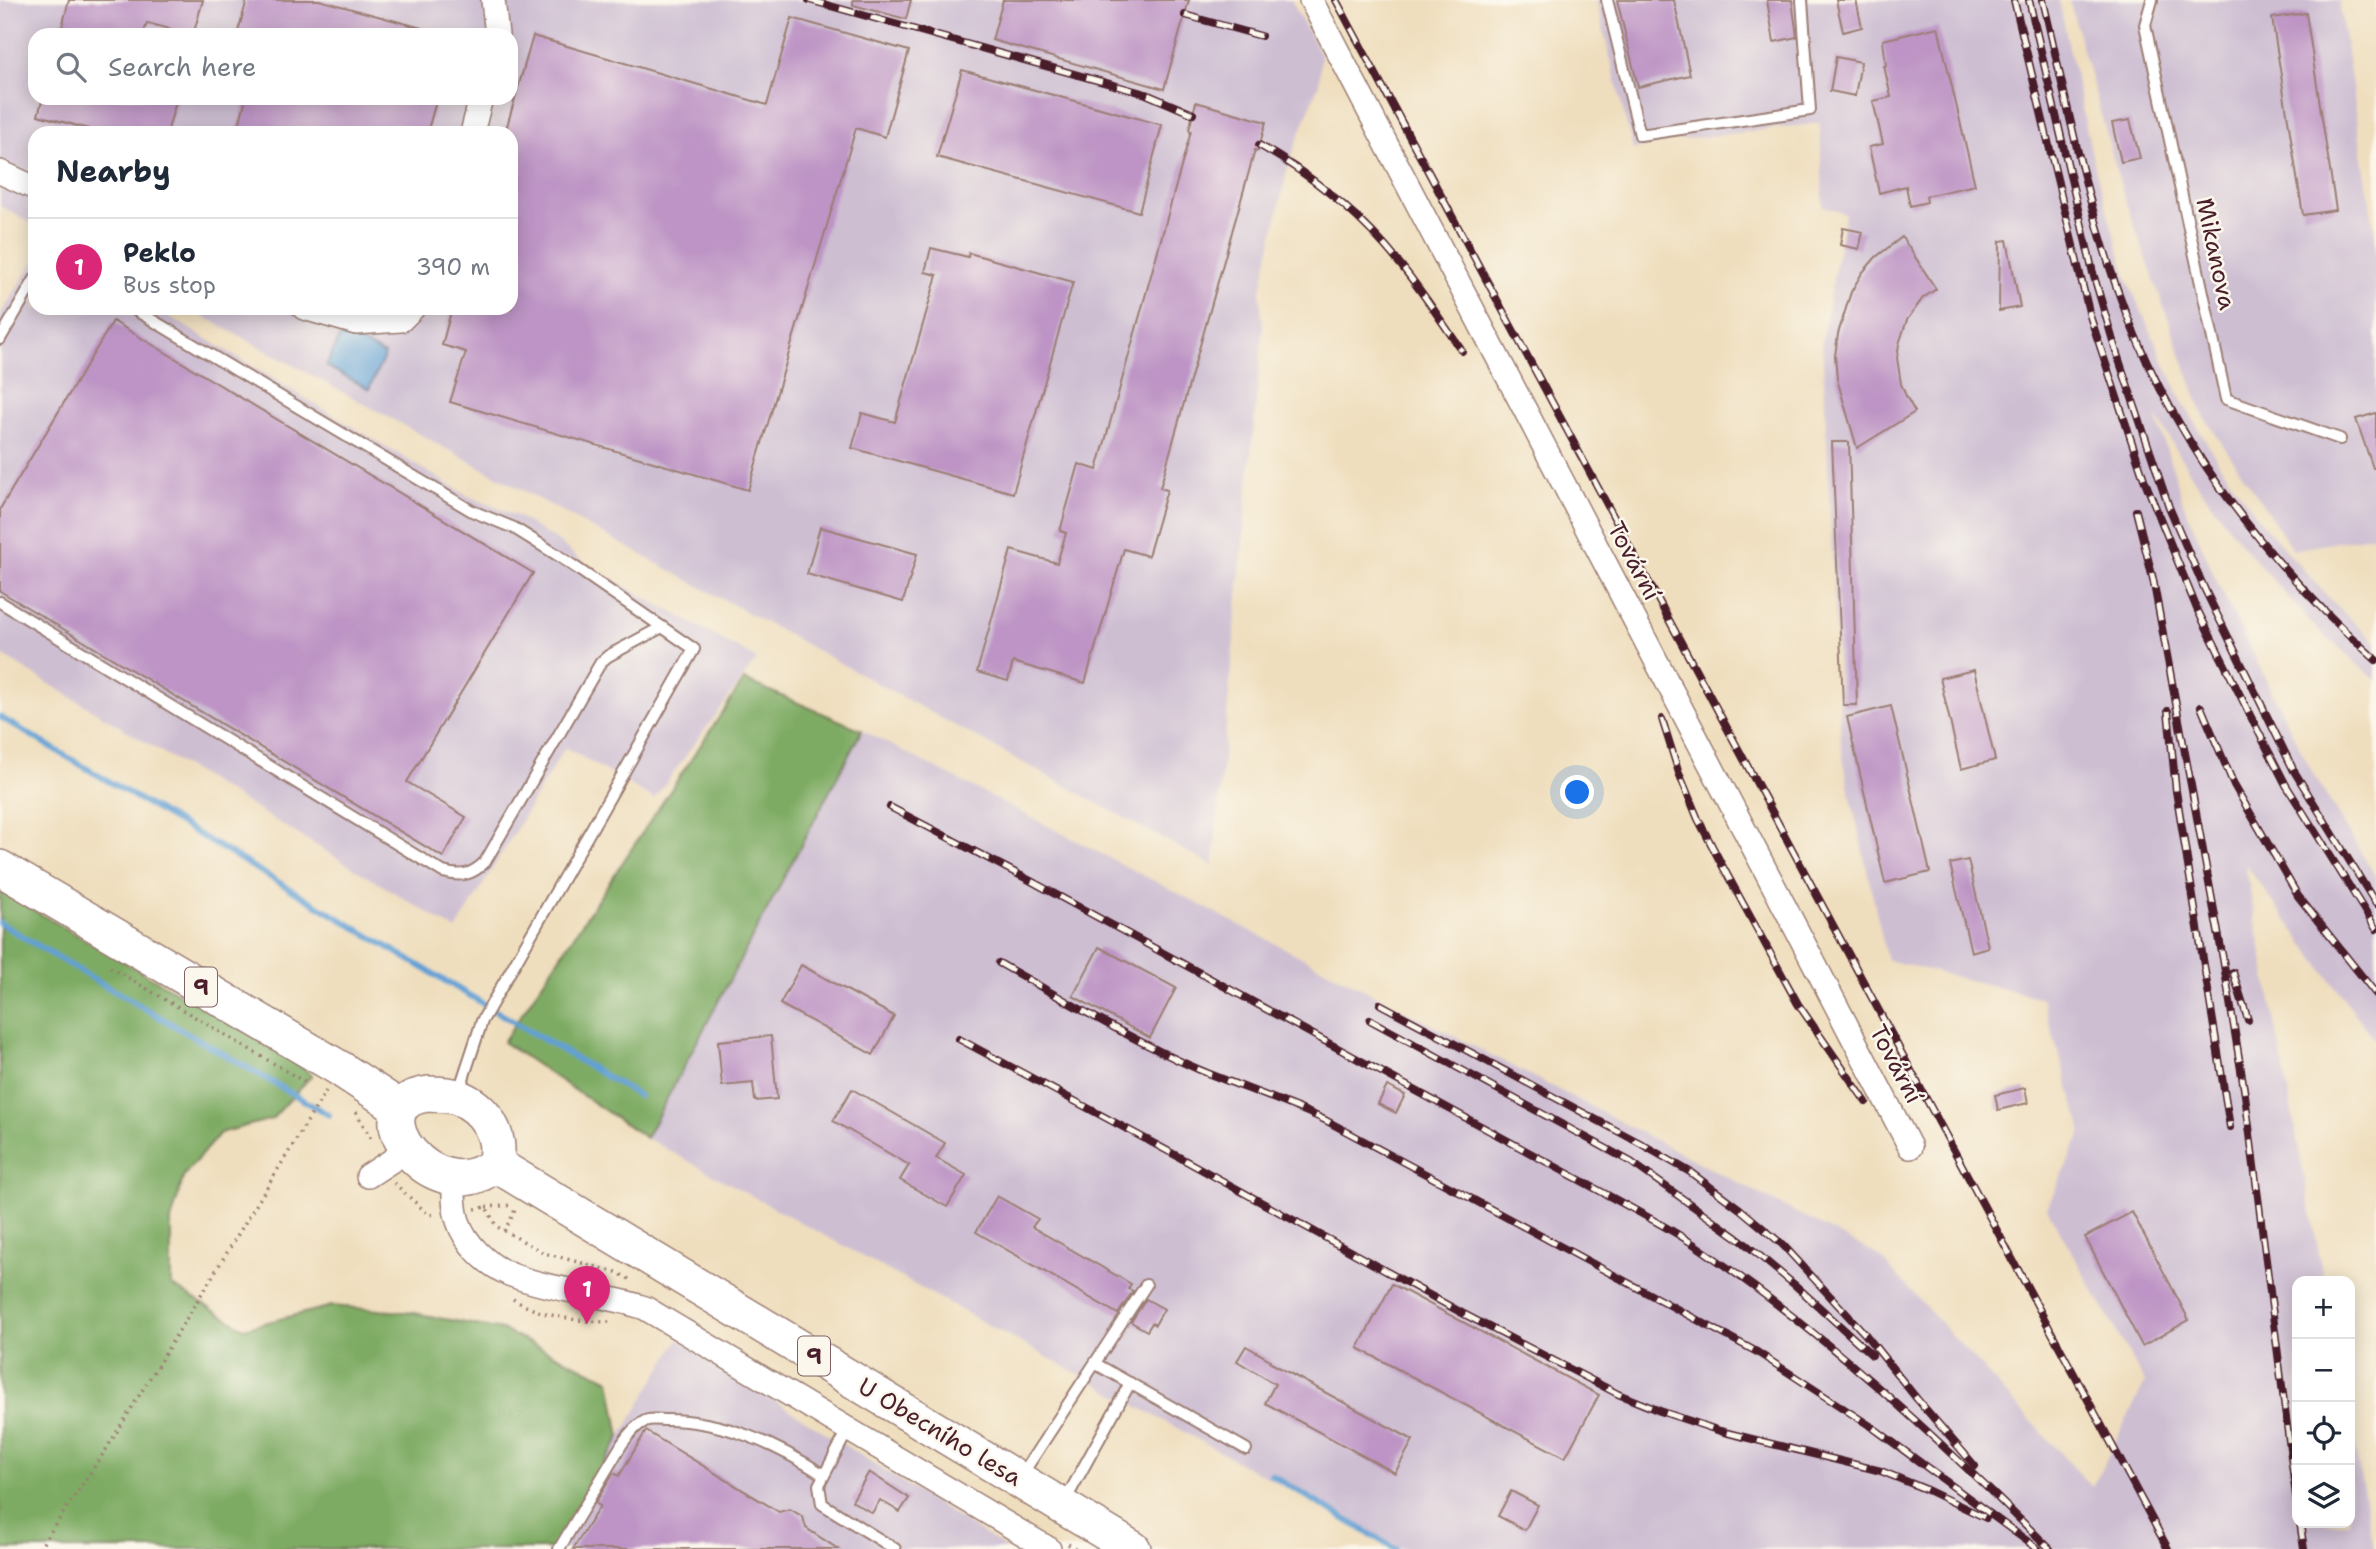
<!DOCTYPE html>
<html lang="en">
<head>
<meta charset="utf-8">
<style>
  :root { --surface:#fff; --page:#f6f6f7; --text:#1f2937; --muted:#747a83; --line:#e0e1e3; --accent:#db2777 }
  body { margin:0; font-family:"Shantell Sans",sans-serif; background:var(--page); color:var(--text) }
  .controls { position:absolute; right:21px; bottom:21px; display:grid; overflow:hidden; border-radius:14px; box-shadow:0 4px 18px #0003 }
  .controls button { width:63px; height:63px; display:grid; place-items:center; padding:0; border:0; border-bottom:2px solid var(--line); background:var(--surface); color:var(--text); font:35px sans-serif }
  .you { position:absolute; left:1578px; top:793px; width:24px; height:24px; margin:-18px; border:5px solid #fff; border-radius:50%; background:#1a73e8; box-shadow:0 0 0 10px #1a73e833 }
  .badge { display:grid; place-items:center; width:46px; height:46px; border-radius:50%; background:var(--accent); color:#fff; font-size:23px; font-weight:700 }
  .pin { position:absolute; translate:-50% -58px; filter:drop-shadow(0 2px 4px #0008) }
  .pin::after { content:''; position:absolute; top:37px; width:24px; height:21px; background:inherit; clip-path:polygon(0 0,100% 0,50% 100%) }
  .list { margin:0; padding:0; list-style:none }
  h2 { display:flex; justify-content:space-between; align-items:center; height:91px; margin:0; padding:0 28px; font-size:30px }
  h2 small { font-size:23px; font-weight:400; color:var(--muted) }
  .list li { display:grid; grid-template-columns:46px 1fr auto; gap:21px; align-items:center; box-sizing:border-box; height:98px; padding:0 28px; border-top:2px solid var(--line) }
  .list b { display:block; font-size:26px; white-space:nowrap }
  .list p { margin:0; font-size:23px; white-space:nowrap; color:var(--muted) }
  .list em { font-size:23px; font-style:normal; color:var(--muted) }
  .icon { flex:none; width:38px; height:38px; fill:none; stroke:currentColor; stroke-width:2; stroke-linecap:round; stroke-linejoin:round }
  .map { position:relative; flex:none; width:2376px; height:1549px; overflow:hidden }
  .search { position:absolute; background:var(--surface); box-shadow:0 4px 18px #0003; left:28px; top:28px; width:490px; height:77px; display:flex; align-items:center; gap:18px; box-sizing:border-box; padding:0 24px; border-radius:21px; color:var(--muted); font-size:26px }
  .panel { position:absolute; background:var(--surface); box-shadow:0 4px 18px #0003; left:28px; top:126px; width:490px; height:189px; border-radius:21px }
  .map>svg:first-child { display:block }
  .industrial { fill:#cdbed2; fill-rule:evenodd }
  .forest { fill:#7eab64; stroke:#646548; stroke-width:2 }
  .water { fill:#62a0d4; stroke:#566080; stroke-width:2 }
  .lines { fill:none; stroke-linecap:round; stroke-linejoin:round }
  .stream { stroke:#62a0d4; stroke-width:6 }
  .building { fill:#bd94c5 }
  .lane-casing { stroke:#9c7e74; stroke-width:14 }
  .street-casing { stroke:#9c7e74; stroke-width:26 }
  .primary-casing { stroke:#9c7e74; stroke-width:38 }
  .path { stroke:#9c7e74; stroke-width:3.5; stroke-dasharray:2 5; stroke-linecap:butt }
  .lane { stroke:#fff; stroke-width:10 }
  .street { stroke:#fff; stroke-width:23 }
  .primary { stroke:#fff; stroke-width:35 }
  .rail-casing { stroke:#4a1f2b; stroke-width:8 }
  .rail { stroke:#fbf7ec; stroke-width:5; stroke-dasharray:16; stroke-linecap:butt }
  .labels { text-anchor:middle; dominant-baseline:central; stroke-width:5; stroke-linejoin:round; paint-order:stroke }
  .shield { fill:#fbf7ec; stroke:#7f6065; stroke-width:2 }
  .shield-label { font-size:23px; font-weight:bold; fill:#4a1f2b }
  .street-label { font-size:24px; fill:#4a1f2b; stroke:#fbf7ec }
</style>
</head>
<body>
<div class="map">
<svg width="2376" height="1549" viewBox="0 0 2376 1549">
  <rect width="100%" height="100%" fill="#fbf7ec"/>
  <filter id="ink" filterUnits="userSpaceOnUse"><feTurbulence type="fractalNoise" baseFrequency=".0143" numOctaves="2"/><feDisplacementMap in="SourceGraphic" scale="14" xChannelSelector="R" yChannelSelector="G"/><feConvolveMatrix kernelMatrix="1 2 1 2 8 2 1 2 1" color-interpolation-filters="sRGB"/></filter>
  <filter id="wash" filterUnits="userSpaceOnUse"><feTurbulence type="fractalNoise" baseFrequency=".00686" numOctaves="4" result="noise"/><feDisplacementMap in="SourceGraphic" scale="28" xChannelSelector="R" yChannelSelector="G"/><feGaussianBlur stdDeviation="1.57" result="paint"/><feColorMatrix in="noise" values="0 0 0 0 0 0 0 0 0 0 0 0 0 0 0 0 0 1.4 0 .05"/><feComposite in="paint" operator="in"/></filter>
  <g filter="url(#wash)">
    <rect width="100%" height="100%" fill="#efdebd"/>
    <g class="industrial">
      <path d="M0 0H1291L1321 56 1319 84 1289 162 1260 294 1263 325 1213 866 188 308H511V133H35V225L0 206ZM35 35H511V98H35Z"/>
      <polygon points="1596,0 2059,0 2094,164 2112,227 2128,281 2181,399 2220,465 2265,527 2336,606 2376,642 2376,680 2315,627 2242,545 2195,481 2156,416 2183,502 2218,584 2311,770 2376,877 2376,1042 2245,864 2324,1281 2297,1281 2297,1523 2350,1523 2350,1419 2374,1549 1398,1549 646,1138 862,730 1878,1255 2092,1487 2145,1383 2047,1208 2082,1131 2042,998 1887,960 1849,789 1841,746 1822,339 1845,214 1823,206 1820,123 1670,141 1633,150"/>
      <polygon points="2069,0 2339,0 2376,243 2376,535 2293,550 2203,415 2124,197"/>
      <polygon points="35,260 35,308 155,308 468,496 517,516 556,540 588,566 757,659 654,799 565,747 456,930 0,654 0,315"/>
      <polygon points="679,1339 1007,1549 553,1549"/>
    </g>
    <g class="forest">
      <polygon points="744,680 862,730 646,1138 503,1042"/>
      <polygon points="0,891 287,1055 312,1075 272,1119 220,1133 184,1175 171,1221 171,1285 244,1328 332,1306 414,1313 502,1330 610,1380 620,1437 553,1549 0,1549"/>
    </g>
    <polygon class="water" points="342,332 385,355 369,389 326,366"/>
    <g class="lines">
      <g class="stream">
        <polyline points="0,717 639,1096"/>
        <polyline points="0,923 80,971 329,1115"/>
        <polyline points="1271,1475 1395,1549"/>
      </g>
    </g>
    <g id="blocks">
      <g class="building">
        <polygon points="69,0 203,0 193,35 147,23 143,35 60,35"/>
        <polygon points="247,0 319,0 429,30 428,35 237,35"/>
        <polygon points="853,0 911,0 906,19 853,5"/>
        <polygon points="1003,0 1189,0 1164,89 992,40"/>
        <polygon points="1617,0 1674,0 1690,75 1638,87"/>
        <polygon points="1767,0 1792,0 1797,37 1774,42"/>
        <polygon points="1836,0 1856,0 1862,27 1843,32"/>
        <polygon points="2306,13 2336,210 2303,215 2272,18"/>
        <polygon points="792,18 909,51 885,137 856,128 748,490 450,402 466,352 442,345 452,308 511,308 511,133 505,133 533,36 767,105"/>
        <polygon points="1938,27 1975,185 1926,196 1927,202 1910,206 1906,186 1879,193 1869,147 1883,144 1873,101 1891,97 1884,66 1886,66 1883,40"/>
        <polygon points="1836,57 1861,62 1855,96 1830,91"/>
        <polygon points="962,70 1162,125 1139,212 937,157"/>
        <polygon points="43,98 177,98 167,133 103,133 38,115"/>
        <polygon points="246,98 437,98 427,133 237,133"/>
        <polygon points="1196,102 1266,122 1258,151 1255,150 1160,488 1167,490 1148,556 1124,549 1085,683 1013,662 1008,681 977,672 1011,550 1057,563 1066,533 1060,531 1079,464 1097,470 1191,131 1189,130"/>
        <polygon points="2130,120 2140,158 2121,162 2112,123"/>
        <polygon points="1843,228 1863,232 1859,249 1840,245"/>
        <polygon points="1902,237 1936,289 1923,298 1907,320 1899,344 1897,358 1901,384 1906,396 1915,412 1857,448 1837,379 1835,356 1838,334 1851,292 1862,273 1876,257"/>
        <polygon points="2007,240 2020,307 1999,311 2000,241"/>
        <polygon points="931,248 968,257 969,253 1073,282 1013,493 852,448 862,413 895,422 937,275 925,272"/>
        <polygon points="113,321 533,573 407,782 466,817 443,857 0,591 0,509"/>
        <polygon points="2376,413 2376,468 2373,468 2356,419"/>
        <polygon points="1832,442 1849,442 1857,705 1843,705"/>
        <polygon points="820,527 917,554 903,602 807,574"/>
        <polygon points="1974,670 1995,760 1961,769 1940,678"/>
        <polygon points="1891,706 1930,872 1885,883 1847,717"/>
        <polygon points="1968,860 1988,947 1971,952 1950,864"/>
        <polygon points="1099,947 1176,988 1150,1038 1073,996"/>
        <polygon points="801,965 894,1016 873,1055 780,1004"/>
        <polygon points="771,1036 777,1099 755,1101 753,1083 722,1086 718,1041"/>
        <polygon points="1387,1086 1405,1095 1396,1113 1378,1104"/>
        <polygon points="2025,1088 2028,1103 1998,1110 1995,1095"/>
        <polygon points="852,1089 945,1143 936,1158 966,1175 947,1207 900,1180 909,1165 833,1121"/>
        <polygon points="997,1196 1038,1219 1032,1227 1131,1284 1128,1289 1133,1291 1118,1314 976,1232"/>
        <polygon points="2132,1212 2189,1320 2142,1346 2085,1237"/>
        <polygon points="1392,1284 1599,1395 1565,1458 1358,1348"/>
        <polygon points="1146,1299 1164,1309 1155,1325 1152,1323 1147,1331 1131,1322"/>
        <polygon points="1246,1346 1270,1360 1269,1362 1413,1440 1395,1473 1265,1403 1275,1384 1237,1361"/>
        <polygon points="646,1431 779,1512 790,1509 803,1517 806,1528 838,1549 573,1549 600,1506 595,1503 614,1473 619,1476"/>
        <polygon points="869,1472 909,1498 900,1512 880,1500 872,1513 852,1501"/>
        <polygon points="1511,1491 1538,1505 1525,1530 1498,1516"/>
      </g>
    </g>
  </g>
  <g filter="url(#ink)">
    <use href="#blocks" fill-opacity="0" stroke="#9c7e74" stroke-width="2"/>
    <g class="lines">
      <g class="lane-casing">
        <g id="lane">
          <polyline points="1607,0 1640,135 1810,110 1802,0"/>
          <polyline points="2152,0 2145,25 2226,399 2340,439"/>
          <polyline points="132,308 472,511 514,528 559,556 694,649 482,1021 459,1091"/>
          <polyline points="0,339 35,279"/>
          <path d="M0 602 443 872C461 877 472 875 485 862L601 662 608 656 662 627"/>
          <polyline points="1096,1364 1246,1449"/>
          <polyline points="849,1428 819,1485 822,1504 895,1549"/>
          <polyline points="1021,1476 1146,1285"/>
          <polyline points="1065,1501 1130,1383"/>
          <path d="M559 1549 622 1444C628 1435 635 1426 645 1421 650 1418 660 1420 666 1420 724 1420 777 1445 824 1475"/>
        </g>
      </g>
      <g class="street-casing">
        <g id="street">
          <polyline points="493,0 497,35"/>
          <polyline points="1311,0 1910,1147"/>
          <polyline points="472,133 481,98"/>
          <polyline points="0,172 35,188"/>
          <polyline points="304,308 356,323 401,320 413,308"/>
          <polyline points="368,1176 408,1150"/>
          <path d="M454 1178C454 1192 453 1207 458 1221 465 1243 487 1265 509 1274 552 1291 601 1293 645 1308L1049 1549"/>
        </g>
      </g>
      <g class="primary-casing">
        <g id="primary">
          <polyline points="0,868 339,1068 400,1108"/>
          <path d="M428 1094C437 1094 448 1094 457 1097 485 1107 503 1136 495 1164 436 1216 350 1104 428 1094Z"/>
          <polyline points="495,1164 1133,1549"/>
        </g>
      </g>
      <g class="path">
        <polyline points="110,967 305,1082"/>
        <polyline points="356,1112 371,1139"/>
        <polyline points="394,1183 429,1215 437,1214"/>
        <polyline points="486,1207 512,1205"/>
        <polyline points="475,1209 486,1207 496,1226 544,1253 616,1272 633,1281"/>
        <polyline points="504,1231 514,1213 515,1207"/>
        <path d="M513 1299C541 1317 580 1322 613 1322"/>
        <polyline points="1068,1544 1075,1549"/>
        <polyline points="39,1549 107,1448 326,1091"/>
      </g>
      <use href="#lane" class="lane"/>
      <use href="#street" class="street"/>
      <use href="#primary" class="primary"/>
      <g class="rail-casing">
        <g id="rail">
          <polyline points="809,0 1146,94 1193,114"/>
          <polyline points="1336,0 2168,1549"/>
          <polyline points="2014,0 2090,316 2144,479 2197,609 2255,725 2286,785 2376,929"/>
          <polyline points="2029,0 2093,273 2116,351 2169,507 2205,590 2294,771 2376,904"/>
          <path d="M2043 0C2065 95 2084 191 2115 283 2167 434 2259 555 2376 660"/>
          <polyline points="1185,15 1261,36"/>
          <path d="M1259 145C1306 172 1349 206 1385 246 1414 279 1438 316 1462 351"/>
          <polyline points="2136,511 2153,579 2223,959 2245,1095 2297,1504"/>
          <polyline points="2201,707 2234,785 2298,896 2376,994"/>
          <polyline points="2168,711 2176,791 2230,1127"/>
          <polyline points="1662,719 1679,773 1698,819 1723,867 1798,1004 1866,1102"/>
          <path d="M890 807 1031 881 1633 1209C1655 1221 1677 1233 1698 1247 1826 1334 1940 1440 2050 1549"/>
          <path d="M999 963C1065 1000 1131 1040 1200 1070 1241 1087 1284 1101 1325 1120L1757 1352 1872 1427 2038 1549"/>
          <polyline points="2233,972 2248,1020"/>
          <polyline points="1380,1004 1638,1142 1690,1172 1740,1209 1783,1245 1865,1334 1917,1399 1975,1466"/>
          <polyline points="1370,1020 1631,1162 1742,1241 1796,1286 1872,1355"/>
          <polyline points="959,1039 1179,1157 1462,1313 1618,1394 1660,1411 1720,1431 1881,1471 1925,1489 1986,1518"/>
          <polyline points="2300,1523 2304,1549"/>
        </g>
      </g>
      <use href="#rail" class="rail"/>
    </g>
  </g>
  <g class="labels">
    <g class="shield">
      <rect x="185" y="967.5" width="32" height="39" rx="5"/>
      <rect x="798" y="1336.5" width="32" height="39" rx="5"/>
    </g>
    <g class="shield-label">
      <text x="201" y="987">9</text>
      <text x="814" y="1356">9</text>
    </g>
    <g class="street-label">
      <text transform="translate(2216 254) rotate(78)">Mikanova</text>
      <text transform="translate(1634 561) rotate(62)">Tovární</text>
      <text transform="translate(1896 1064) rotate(62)">Tovární</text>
      <text transform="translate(940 1432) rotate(31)">U Obecního lesa</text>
    </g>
  </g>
</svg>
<div class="controls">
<button>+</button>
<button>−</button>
<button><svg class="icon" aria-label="locate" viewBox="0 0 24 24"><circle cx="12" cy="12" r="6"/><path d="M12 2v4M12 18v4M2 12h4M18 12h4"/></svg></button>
<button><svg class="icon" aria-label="layers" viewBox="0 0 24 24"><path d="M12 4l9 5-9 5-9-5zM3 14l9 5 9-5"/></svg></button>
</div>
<div class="you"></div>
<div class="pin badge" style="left:587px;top:1324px">1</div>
<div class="search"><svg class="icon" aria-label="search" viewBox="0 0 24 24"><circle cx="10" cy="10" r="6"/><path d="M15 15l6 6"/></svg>Search here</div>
<section class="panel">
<h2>Nearby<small></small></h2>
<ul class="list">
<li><span class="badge">1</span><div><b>Peklo</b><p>Bus stop</p></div><em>390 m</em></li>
</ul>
</section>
</div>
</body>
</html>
